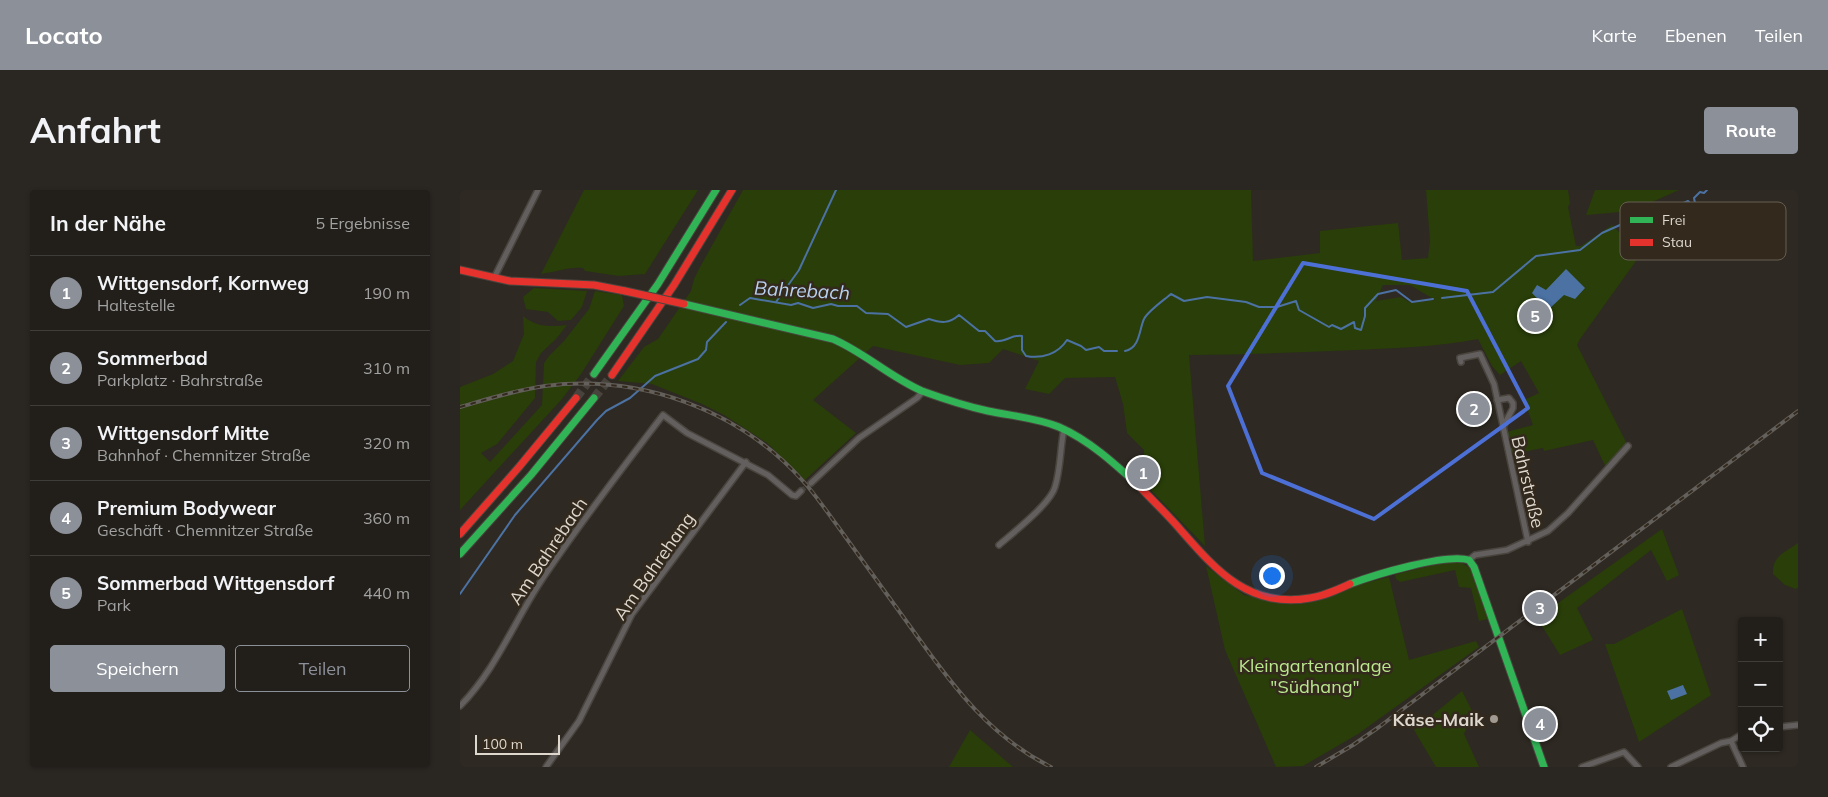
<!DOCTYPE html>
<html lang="de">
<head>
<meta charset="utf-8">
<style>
  :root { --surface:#221f1a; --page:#2a2723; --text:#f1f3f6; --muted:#a2a2a2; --line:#3f3d39; --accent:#8c9099 }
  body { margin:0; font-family:Mulish,sans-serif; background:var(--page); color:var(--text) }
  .controls { position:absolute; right:15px; bottom:15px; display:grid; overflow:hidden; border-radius:5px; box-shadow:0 1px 4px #0004 }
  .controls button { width:45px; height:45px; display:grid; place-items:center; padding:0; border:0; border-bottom:1px solid var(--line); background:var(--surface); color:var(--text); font:25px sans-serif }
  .scale { position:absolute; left:15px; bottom:12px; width:85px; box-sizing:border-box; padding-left:5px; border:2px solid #ddd7ce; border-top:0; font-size:14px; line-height:18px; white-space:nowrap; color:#ddd7ce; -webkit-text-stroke:4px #332a1d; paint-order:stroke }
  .you { position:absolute; left:811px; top:385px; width:18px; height:18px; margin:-12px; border:4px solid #fff; border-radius:50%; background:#1a73e8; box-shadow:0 0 0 8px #1a73e833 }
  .badge { display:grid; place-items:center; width:32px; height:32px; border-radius:50%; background:var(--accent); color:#fff; font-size:16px; font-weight:700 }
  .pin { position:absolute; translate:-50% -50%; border:2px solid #fff; box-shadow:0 1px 5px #0006 }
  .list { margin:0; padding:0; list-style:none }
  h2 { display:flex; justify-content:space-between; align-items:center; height:65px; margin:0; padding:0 20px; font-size:21px }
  h2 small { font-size:16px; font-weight:400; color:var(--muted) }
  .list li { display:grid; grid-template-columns:32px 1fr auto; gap:15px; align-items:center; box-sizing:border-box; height:75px; padding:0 20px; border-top:1px solid var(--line) }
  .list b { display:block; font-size:19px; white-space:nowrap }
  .list p { margin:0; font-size:16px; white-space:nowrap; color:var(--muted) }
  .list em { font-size:16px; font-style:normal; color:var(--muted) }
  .actions { display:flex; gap:10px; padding:15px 20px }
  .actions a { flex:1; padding:11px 0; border:1px solid var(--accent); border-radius:5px; text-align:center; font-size:18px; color:var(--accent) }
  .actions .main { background:var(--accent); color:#fff }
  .icon { flex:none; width:28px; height:28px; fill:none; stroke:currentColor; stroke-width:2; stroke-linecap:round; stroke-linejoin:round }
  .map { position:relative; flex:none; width:1338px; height:577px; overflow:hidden; border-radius:5px }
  header { display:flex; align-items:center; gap:30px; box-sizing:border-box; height:70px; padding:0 25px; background:var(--accent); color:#fff }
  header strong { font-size:24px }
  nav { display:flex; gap:28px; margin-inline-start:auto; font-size:18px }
  .intro { display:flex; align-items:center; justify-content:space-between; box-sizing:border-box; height:120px; padding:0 30px }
  h1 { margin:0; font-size:35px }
  .button { padding:12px 22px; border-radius:5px; background:var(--accent); color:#fff; font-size:18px; font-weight:700 }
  main { display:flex; gap:30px; padding:0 30px }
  aside { flex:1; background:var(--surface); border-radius:5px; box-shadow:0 1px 4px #0004 }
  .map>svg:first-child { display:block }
  .green { fill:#293e09; fill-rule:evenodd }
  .water { fill:#4b72a3 }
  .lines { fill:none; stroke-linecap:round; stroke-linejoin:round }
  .stream { stroke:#4b72a3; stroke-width:2 }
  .street-tunnel { stroke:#48433c; stroke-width:5; stroke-dasharray:5 2.5; stroke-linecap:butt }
  .highway-tunnel { stroke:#48433c; stroke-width:9; stroke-dasharray:9 4.5; stroke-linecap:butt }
  .street-casing { stroke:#49453e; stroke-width:8 }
  .fast-casing { stroke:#49453e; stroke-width:9 }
  .jam-casing { stroke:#49453e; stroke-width:9 }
  .street { stroke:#635f5e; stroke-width:5 }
  .fast { stroke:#30b455; stroke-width:7 }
  .jam { stroke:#e5322d; stroke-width:7 }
  .rail-casing { stroke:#635f5b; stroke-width:4 }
  .rail { stroke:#332a1d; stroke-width:2; stroke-dasharray:5.5; stroke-linecap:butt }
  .jam-bridge-casing { stroke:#49453e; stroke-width:9; stroke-linecap:butt }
  .jam-bridge { stroke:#e5322d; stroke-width:7 }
  .marked { fill:none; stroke:#4d70d6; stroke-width:4; stroke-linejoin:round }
  .poi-dot { fill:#a09a92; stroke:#332a1d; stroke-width:2 }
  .labels { text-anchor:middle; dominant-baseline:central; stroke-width:5; stroke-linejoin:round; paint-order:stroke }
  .street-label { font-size:18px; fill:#ddd7ce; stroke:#332a1d }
  .park-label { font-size:18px; fill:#bae88d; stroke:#332a1d }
  .poi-label { font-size:18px; font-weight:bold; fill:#ddd7ce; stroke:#332a1d; text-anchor:end }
  .water-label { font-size:19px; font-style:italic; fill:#bad2f2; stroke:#332a1d }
  .key { fill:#332a1d; stroke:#665e52; stroke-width:1 }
  .key-label { font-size:14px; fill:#ddd7ce }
</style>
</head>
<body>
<header>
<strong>Locato</strong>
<nav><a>Karte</a><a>Ebenen</a><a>Teilen</a></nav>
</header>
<div class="intro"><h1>Anfahrt</h1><a class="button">Route</a></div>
<main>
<aside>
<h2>In der Nähe<small>5 Ergebnisse</small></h2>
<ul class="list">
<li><span class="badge">1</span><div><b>Wittgensdorf, Kornweg</b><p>Haltestelle</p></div><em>190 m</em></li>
<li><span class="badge">2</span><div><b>Sommerbad</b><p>Parkplatz · Bahrstraße</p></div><em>310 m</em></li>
<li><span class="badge">3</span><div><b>Wittgensdorf Mitte</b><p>Bahnhof · Chemnitzer Straße</p></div><em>320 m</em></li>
<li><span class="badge">4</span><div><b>Premium Bodywear</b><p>Geschäft · Chemnitzer Straße</p></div><em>360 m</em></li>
<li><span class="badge">5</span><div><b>Sommerbad Wittgensdorf</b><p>Park</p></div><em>440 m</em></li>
</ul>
<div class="actions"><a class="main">Speichern</a><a>Teilen</a></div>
</aside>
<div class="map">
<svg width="1338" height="577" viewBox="0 0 1338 577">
  <rect width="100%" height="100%" fill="#2e2922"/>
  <g class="green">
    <path d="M124 0H238L185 84 159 86 125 81 123 78C106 77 97 82 81 84Z"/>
    <path d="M283 0H791L793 71 860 63V41L938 33 942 70 968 68 970 51 966 0H1108L1110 13 1108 17 1116 56H1121L1152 35 1181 64 1120 149 1117 155 1168 256 1147 280 1133 250 1084 261 1083 258 1048 265 1043 243 1073 235 1064 210 1079 203 1061 171 1040 185 1032 176 1018 149C977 157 937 158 896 160 840 162 785 165 729 165L745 356 684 293V260L667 243 663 214 655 187 605 188 589 204 565 199 579 171 543 159 529 173 500 175 413 156 353 210 396 243 345 290 307 253 264 225 242 214 192 194 158 191 184 157 198 149 231 101 234 89 240 77ZM923 95H950L975 110 951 113 941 107 916 111Z"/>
    <polygon points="1135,0 1219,0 1172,21 1126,25"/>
    <polygon points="74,98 127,101 122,117 111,130 98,131 88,122 66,119 63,107"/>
    <path d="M135 101 162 105 164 116 121 184 102 209 0 320V197L33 184 53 171 64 144 63 126C76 137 90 137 107 135L96 149 81 163 76 172 75 208 37 254 21 263 30 272 82 215 84 173 89 166 104 151 129 119Z"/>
    <polygon points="1202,339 1219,385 1207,391 1191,360 1117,418 1133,450 1100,465 1077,428"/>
    <path d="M1338 353V397L1336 399 1325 395 1313 384C1312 366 1324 363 1338 353Z"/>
    <polygon points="990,371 1002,373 1010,378 1028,429 1019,431 1011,398 999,397 995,380 940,392 936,389 935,385 937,384"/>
    <polygon points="746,376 784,405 823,413 842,414 865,409 897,395 929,387 949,470 1016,451 1019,457 898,544 843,576 816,577 765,460"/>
    <polygon points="1222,419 1251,505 1179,552 1145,454 1154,454"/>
    <polygon points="1002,501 1013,523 1004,544 1019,577 976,577 954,540"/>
    <polygon points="510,540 553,577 489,577"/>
  </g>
  <g class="water">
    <polygon points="1106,79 1125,98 1115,109 1104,105 1088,120 1072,103 1077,95 1086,100"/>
    <polygon points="1223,495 1227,504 1211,510 1207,501"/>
  </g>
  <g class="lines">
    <g class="stream">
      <polyline points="982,108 1033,102 1076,66 1120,60 1142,43 1160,35 1168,25 1200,15 1206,21 1228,11 1231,14 1235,13 1234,8 1240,2 1244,3 1247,0"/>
      <polyline points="316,112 339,80 376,0"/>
      <path d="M280 115 290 108 331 115 338 113 353 118 371 114 378 116H397L406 123 428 124 446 137 469 129C481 133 489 134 499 125L519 141H525L535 151C545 153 552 144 562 146V160L566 166C582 169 598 164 607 150L621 156 626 160 639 157 644 161H657"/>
      <path d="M665 161C680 158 679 140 684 129 688 121 704 110 711 104L724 111 747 107 786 112 799 117H817L836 111 839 120 869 137 872 135 881 139 894 132 895 138 901 140 905 126V118L918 104 936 100 952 112 973 109"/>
      <polyline points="0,404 55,325 137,230 146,221 170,208 195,186 238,169 246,160 247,152 266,132"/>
    </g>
    <polyline class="street-tunnel" points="341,301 351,293"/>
    <g class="highway-tunnel">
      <polyline points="116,208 134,184"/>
      <polyline points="134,208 152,185"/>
    </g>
    <g class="street-casing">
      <g id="street">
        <polyline points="34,88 78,0"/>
        <polyline points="1001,172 1000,168 1020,164 1034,194 1068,352"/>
        <polyline points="1037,210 1049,208 1053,213 1053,218 1043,237"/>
        <polyline points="351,293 399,248 457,208 463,201"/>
        <path d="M539 355C554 342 590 314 595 297 601 278 600 258 604 239"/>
        <polyline points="1009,370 1015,365 1047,360 1088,341 1108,323 1168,256"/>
        <path d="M0 516C35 481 54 432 81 391 119 334 161 280 203 225L227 243 308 285 332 305 336 306 341 301"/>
        <polyline points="1319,537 1338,535"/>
        <polyline points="1271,551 1283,577"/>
        <polyline points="86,577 119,531 172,424 286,272"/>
        <polyline points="1122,577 1164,562 1178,577"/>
        <polyline points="1211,577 1261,553 1271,551 1282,544"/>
      </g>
    </g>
    <g class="fast-casing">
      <g id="fast">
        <path d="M224 114 373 149C405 163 430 187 462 201 484 209 505 216 528 221 552 226 577 228 599 237 629 250 655 274 679 296"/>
        <polyline points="134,184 198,94 256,0"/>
        <polyline points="0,364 71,285 134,208"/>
        <path d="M890 394C914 385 986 363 1009 370L1014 377 1084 577"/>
      </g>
    </g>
    <g class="jam-casing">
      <g id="jam">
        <polyline points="0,80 50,91 134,95 165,101"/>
        <polyline points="152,185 214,95 272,0"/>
        <path d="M679 296C692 310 706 323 719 338 755 379 788 419 850 408 864 406 877 400 890 394"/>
        <polyline points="0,344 59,277 116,208"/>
      </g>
    </g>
    <use href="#street" class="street"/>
    <use href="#fast" class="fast"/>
    <use href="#jam" class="jam"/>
    <g class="rail-casing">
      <g id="rail">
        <path d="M0 217C28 209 56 200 85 196 179 184 278 219 342 290 356 305 367 322 379 338 405 374 431 410 457 446 495 499 531 547 591 577"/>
        <polyline points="856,577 893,555 919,537 1338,221"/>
      </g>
    </g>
    <use href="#rail" class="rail"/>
    <g class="jam-bridge-casing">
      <polyline id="jam-bridge" points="165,101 224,114"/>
    </g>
    <use href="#jam-bridge" class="jam-bridge"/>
  </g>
  <path class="marked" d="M843 73 1007 101 1068 218 914 329 802 283 768 196Z"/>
  <circle class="poi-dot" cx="1034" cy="529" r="5"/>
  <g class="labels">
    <g class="street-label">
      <text transform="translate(1068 292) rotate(77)">Bahrstraße</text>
      <text transform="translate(88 361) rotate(-56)">Am Bahrebach</text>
      <text transform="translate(194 376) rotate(-55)">Am Bahrehang</text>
    </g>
    <g class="park-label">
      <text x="855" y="475">Kleingartenanlage<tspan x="855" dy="21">"Südhang"</tspan></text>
    </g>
    <g class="poi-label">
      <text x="1024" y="529">Käse-Maik</text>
    </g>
    <g class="water-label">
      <text transform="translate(342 100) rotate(3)">Bahrebach</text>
    </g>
  </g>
  <rect x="1160" y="12" width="166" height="58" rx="8" class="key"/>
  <rect x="1170" y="27" width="23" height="6" fill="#30b455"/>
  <rect x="1170" y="49" width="23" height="7" fill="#e5322d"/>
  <g class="key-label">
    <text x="1202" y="35">Frei</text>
    <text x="1202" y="57">Stau</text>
  </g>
</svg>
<div class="controls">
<button>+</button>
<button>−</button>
<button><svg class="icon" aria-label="locate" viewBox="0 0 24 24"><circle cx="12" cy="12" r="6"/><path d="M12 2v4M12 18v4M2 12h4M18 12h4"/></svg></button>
</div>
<div class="scale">100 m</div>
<div class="you"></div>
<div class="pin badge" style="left:683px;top:283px">1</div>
<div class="pin badge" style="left:1014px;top:219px">2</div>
<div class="pin badge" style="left:1080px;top:418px">3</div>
<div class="pin badge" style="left:1080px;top:534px">4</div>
<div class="pin badge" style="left:1075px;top:126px">5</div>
</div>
</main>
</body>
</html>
